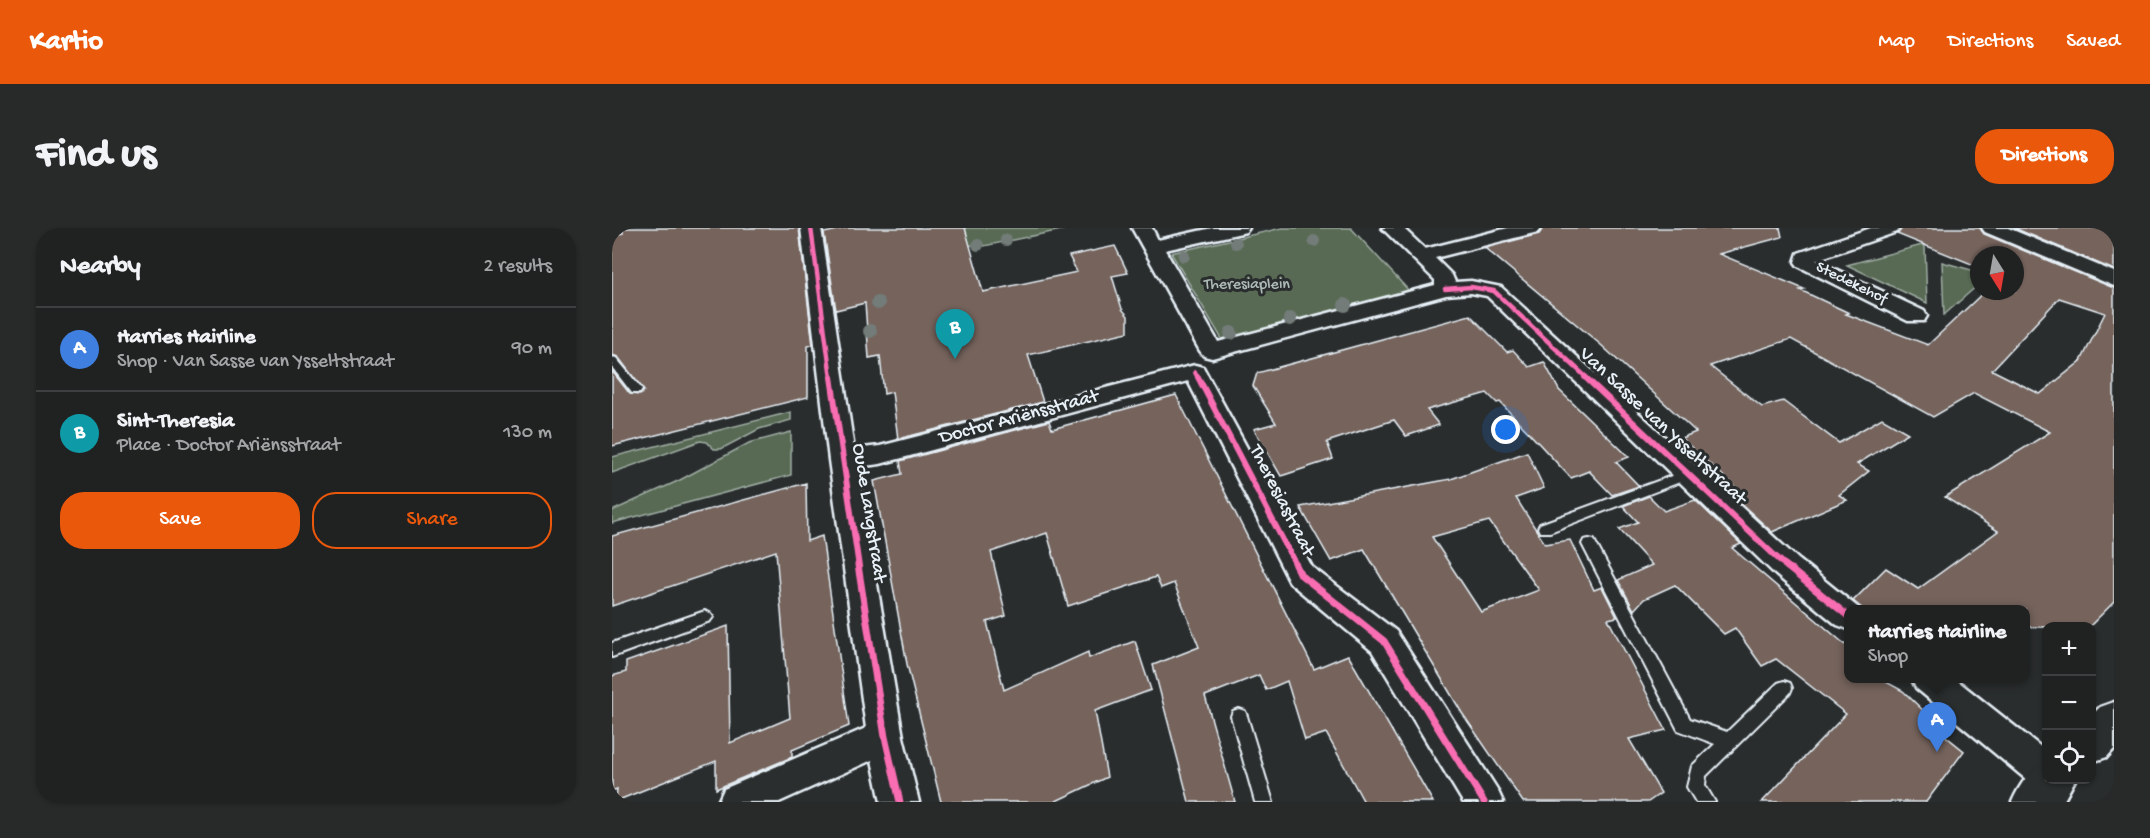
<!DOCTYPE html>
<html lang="en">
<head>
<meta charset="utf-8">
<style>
  :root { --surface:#202222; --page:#282a2a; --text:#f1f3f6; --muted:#a2a4a5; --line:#3d3f40; --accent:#ea580c }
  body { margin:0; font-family:"Gochi Hand",sans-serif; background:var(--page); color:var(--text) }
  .controls { position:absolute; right:18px; bottom:18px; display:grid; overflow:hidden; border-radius:12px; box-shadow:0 2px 4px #0004 }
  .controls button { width:54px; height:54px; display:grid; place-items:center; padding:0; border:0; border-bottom:2px solid var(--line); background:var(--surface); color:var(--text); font:30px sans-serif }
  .compass { position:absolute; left:1358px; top:18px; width:54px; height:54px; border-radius:50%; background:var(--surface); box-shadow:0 2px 4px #0004; rotate:169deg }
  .you { position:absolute; left:894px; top:202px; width:21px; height:21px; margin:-15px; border:4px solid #fff; border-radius:50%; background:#1a73e8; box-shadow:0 0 0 9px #1a73e833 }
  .badge { display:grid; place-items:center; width:39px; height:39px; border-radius:50%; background:var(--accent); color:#fff; font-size:20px; font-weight:700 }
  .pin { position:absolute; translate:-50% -50px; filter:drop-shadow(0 2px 3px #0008) }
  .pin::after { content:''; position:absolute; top:32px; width:21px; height:18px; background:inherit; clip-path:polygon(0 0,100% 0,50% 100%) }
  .popup { position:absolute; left:1232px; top:377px; width:186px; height:78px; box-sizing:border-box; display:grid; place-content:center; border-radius:12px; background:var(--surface); filter:drop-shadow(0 2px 4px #0005); font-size:20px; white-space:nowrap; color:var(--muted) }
  .popup b { font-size:22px; color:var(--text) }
  .popup::after { content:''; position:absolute; left:50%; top:100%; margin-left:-12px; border:12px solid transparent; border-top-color:var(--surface) }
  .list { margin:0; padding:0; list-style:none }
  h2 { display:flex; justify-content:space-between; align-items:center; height:78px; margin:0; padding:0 24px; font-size:26px }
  h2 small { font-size:20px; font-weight:400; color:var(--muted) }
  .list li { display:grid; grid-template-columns:39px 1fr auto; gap:18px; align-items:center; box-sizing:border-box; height:84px; padding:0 24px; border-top:2px solid var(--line) }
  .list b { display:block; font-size:22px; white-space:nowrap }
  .list p { margin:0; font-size:20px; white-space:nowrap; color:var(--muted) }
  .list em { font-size:20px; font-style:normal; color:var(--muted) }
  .actions { display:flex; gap:12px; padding:18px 24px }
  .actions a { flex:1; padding:14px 0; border:2px solid var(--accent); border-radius:24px; text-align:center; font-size:21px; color:var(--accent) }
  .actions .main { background:var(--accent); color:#fff }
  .icon { flex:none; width:33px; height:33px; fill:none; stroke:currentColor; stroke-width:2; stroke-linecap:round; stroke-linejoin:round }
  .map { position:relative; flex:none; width:1502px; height:574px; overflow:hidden; border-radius:24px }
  header { display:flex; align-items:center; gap:36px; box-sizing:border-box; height:84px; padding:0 30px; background:var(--accent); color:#fff }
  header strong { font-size:28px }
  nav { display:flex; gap:33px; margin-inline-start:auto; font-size:21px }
  .intro { display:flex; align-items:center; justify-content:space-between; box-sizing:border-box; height:144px; padding:0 36px }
  h1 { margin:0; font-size:42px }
  .button { padding:15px 27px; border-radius:24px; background:var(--accent); color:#fff; font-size:21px; font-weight:700 }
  main { display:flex; gap:36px; padding:0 36px }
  aside { flex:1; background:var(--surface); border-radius:24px; box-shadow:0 2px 4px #0004 }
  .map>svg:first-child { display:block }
  .green { fill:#586a53; stroke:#a0aea6; stroke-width:1.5 }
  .building { fill:#75645b; stroke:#e8f1f8; stroke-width:1.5; fill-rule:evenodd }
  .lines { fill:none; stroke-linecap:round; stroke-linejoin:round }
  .service-casing { stroke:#e8f1f8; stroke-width:4 }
  .minor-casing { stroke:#e8f1f8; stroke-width:5 }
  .tertiary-casing { stroke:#e8f1f8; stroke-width:5 }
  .service { fill:#2a2d2e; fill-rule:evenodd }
  .minor { fill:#2a2d2e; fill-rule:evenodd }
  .tertiary { fill:#2a2d2e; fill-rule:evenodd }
  .cycleway-far2-casing { stroke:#2a2d2e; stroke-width:8 }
  .cycleway-far1-casing { stroke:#2a2d2e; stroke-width:10 }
  .cycleway-casing { stroke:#2a2d2e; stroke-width:10 }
  .cycleway-far2 { stroke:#f96db3; stroke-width:4.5 }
  .cycleway-far1 { stroke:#f96db3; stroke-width:6 }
  .cycleway { stroke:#f96db3; stroke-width:7 }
  .tree { fill:#737b79 }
  .labels { text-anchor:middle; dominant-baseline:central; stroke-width:6; stroke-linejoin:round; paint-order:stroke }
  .far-street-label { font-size:16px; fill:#e8f1f8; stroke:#2a2d2e }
  .far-park-label { font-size:16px; fill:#aebbb6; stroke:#2a2d2e }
  .street-label { font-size:20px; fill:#e8f1f8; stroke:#2a2d2e }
</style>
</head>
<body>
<header>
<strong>Kartio</strong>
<nav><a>Map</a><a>Directions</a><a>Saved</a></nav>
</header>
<div class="intro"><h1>Find us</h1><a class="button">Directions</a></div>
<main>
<aside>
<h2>Nearby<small>2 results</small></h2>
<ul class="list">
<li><span class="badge" style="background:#3f7fe0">A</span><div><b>Harries Hairline</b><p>Shop · Van Sasse van Ysseltstraat</p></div><em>90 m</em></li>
<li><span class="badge" style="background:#0f9aa8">B</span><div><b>Sint-Theresia</b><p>Place · Doctor Ariënsstraat</p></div><em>130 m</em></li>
</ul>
<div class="actions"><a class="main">Save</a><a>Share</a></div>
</aside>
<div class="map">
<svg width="1502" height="574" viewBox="0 0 1502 574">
  <rect width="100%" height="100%" fill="#2a2d2e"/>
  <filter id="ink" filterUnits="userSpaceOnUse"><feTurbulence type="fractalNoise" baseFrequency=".0167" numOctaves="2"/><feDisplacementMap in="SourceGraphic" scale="12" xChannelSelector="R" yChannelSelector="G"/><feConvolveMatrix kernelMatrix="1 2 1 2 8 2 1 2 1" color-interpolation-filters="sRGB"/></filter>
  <g filter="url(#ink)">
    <g class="green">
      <polygon points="353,0 459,0 372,18 370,15 356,18"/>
      <polygon points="670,0 739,0 799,65 611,113 559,25"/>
      <polygon points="1310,17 1313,19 1315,75 1235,37"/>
      <polygon points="1330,34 1367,44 1367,56 1332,87"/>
      <polygon points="179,184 179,192 147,201 109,221 102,221 95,214 88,213 0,245 0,229"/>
      <polygon points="179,204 179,247 0,295 0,283 68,252 137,215"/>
    </g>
    <g class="building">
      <polygon points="11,0 187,0 201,117 196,118 196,169 0,218 0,143 18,166 28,167 32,163 6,129 0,127 0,7 11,5"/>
      <polygon points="235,0 353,0 371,64 465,44 457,28 503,18 516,45 500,48 510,81 516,88 516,104 416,127 431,174 286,211 280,164 272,166 268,128 257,130 253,75 224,82 212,5"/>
      <path d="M931 0H1168L1170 9 1107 26 1192 61 1188 62 1237 85 1234 86 1316 117 1373 63H1403V27H1367V39L1285 6 1290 0H1368L1372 6 1502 60V374L1477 399H1413V381H1251L1241 373 1274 340 1306 361 1386 303 1333 269 1438 204 1362 165 1321 189 1179 111 1098 138 1150 179 1171 173 1227 215 1270 190 1296 205 1245 236 1257 243 1227 267 1235 272 1160 304 1112 260 1121 257 1069 210 1084 204 989 117 873 20 927 6ZM1447 70 1493 85 1469 133 1428 166 1380 142Z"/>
      <polygon points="1402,0 1502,0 1502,42"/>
      <polygon points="858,87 895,124 901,122 917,139 932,134 947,162 1017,229 1004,234 1027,258 1000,267 977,243 959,250 888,174 885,175 875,165 815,182 827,197 794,208 782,192 715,214 721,231 669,248 642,201 664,195 641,158 645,145"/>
      <polygon points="564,167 702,441 736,427 821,574 752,574 714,505 693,512 675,453 654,462 647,447 593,468 623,574 577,574 541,437 587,419 562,355 549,360 544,349 456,378 435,305 379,324 394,388 375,394 392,462 476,424 477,430 523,413 539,462 483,483 495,549 442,574 329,574 295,436 262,253 290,246 288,233 437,193 440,201"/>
      <path d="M915 224 932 260 904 270 933 316 958 312 982 362 990 359 1005 389 996 391 1054 502 1017 511 1049 565 1036 574H911L850 485 752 321 719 333 688 279 839 251ZM877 293 927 362 869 384 820 309Z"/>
      <polygon points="194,255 195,313 210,308 237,498 180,522 180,529 104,561 104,533 4,573 5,561 0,563 0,448 14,444 14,434 116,398 118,515 178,490 164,323 0,378 0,308"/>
      <polygon points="1037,268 1052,283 1083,272 1129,316 1120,320 1236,419 1236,450 1267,450 1291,463 1315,486 1310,489 1352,523 1314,574 1150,574 1234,486 1164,431 1150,438 1123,400 1112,406 1063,357 1032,371 1022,382 1006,352 1040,337 1007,301 1026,294 1011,278"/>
    </g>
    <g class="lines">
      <g class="service-casing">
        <g id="service">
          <polygon points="0,129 4,130 28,159 30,162 28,165 20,165 0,139"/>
          <polygon points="1076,242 1082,246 1081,249 938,304 928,304 926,300 928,296"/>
          <polygon points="977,311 982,312 1078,491 1115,504 1166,455 1172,453 1178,455 1180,460 1178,465 1094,548 1093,557 1103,574 1084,574 1075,559 1080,538 1103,516 1066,502 970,316 972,312"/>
          <polygon points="93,383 98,385 101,389 98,393 0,429 0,415"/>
          <polygon points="627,481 633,483 635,488 661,574 643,574 619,488 621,483"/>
        </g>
      </g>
      <g class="minor-casing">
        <g id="minor">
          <polygon points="189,0 209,0 242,221 268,218 583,137 591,139 700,339 784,403 885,561 891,574 851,574 760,423 678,355 576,153 268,236 245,239 291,509 307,574 269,574 260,532 167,574 106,574 112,561 254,500 217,232"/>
          <polygon points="520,0 540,0 546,12 600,0 637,0 634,4 553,22 606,114 823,57 823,52 770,0 791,0 813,21 896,0 929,0 926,4 823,30 840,47 843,54 859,53 889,59 1186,331 1249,382 1236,382 1236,401 1225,397 1164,347 875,68 859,65 834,67 600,130 592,128 588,123"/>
          <polygon points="1259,0 1288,0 1285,4 1204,32 1312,83 1315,88 1312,93 1296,93 1186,38 1183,34 1186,25"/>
          <polygon points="1370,0 1396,0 1502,44 1502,58 1373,4"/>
          <polygon points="1299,450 1342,450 1434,523 1434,552 1450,552 1447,557 1434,563 1421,557 1304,460"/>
        </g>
      </g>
      <g class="tertiary-casing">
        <g id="tertiary">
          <polygon points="1502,474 1502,521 1495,529 1480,534 1480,487 1488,479"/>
          <path d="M1434 534V552H1463L1451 574H1400C1407 558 1418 541 1434 534Z"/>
        </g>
      </g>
      <use href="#service" class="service"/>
      <use href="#minor" class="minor"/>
      <use href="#tertiary" class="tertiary"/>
      <g class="cycleway-far2-casing">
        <g id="cycleway-far2">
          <polyline points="199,0 219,150"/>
          <polyline points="833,61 859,59 882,63 975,150"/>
          <polyline points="583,144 586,150"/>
        </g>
      </g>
      <g class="cycleway-far1-casing">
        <g id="cycleway-far1">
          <polyline points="219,149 247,339"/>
          <polyline points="586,149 685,339"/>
          <polyline points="973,149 1175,339"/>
        </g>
      </g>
      <g class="cycleway-casing">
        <g id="cycleway">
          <polyline points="246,337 273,509 288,574"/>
          <polyline points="684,337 689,347 772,413 872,574"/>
          <polyline points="1173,337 1236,388"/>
        </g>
      </g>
      <use href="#cycleway-far2" class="cycleway-far2"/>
      <use href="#cycleway-far1" class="cycleway-far1"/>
      <use href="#cycleway" class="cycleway"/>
    </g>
    <g class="tree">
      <circle cx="394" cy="12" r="6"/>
      <circle cx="702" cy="13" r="6"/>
      <circle cx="624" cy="15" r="6"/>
      <circle cx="366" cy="17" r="6"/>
      <circle cx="572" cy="28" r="6"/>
      <circle cx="266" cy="75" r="7"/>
      <circle cx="733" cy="77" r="7"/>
      <circle cx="678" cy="91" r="7"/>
      <circle cx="258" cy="103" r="7"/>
      <circle cx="619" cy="105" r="7"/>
    </g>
  </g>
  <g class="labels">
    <g class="far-street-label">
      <text transform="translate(1239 56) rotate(26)">Stedekehof</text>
    </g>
    <g class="far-park-label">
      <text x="635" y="57">Theresiaplein</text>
    </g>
    <g class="street-label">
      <text transform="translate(407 190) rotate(-15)">Doctor Ariënsstraat</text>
      <text transform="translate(1050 199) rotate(43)">Van Sasse van Ysseltstraat</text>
      <text transform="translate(669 273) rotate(63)">Theresiastraat</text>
      <text transform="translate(256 285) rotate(81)">Oude Langstraat</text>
    </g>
  </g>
</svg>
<div class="controls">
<button>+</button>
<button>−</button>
<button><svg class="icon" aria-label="locate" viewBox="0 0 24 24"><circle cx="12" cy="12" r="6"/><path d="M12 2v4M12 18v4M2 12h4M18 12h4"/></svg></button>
</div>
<svg class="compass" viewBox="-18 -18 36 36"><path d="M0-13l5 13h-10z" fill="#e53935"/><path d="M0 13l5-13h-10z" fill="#a2a4a5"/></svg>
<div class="you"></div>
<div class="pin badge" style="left:1325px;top:524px;background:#3f7fe0">A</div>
<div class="popup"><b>Harries Hairline</b>Shop</div>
<div class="pin badge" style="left:343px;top:131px;background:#0f9aa8">B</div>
</div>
</main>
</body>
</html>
